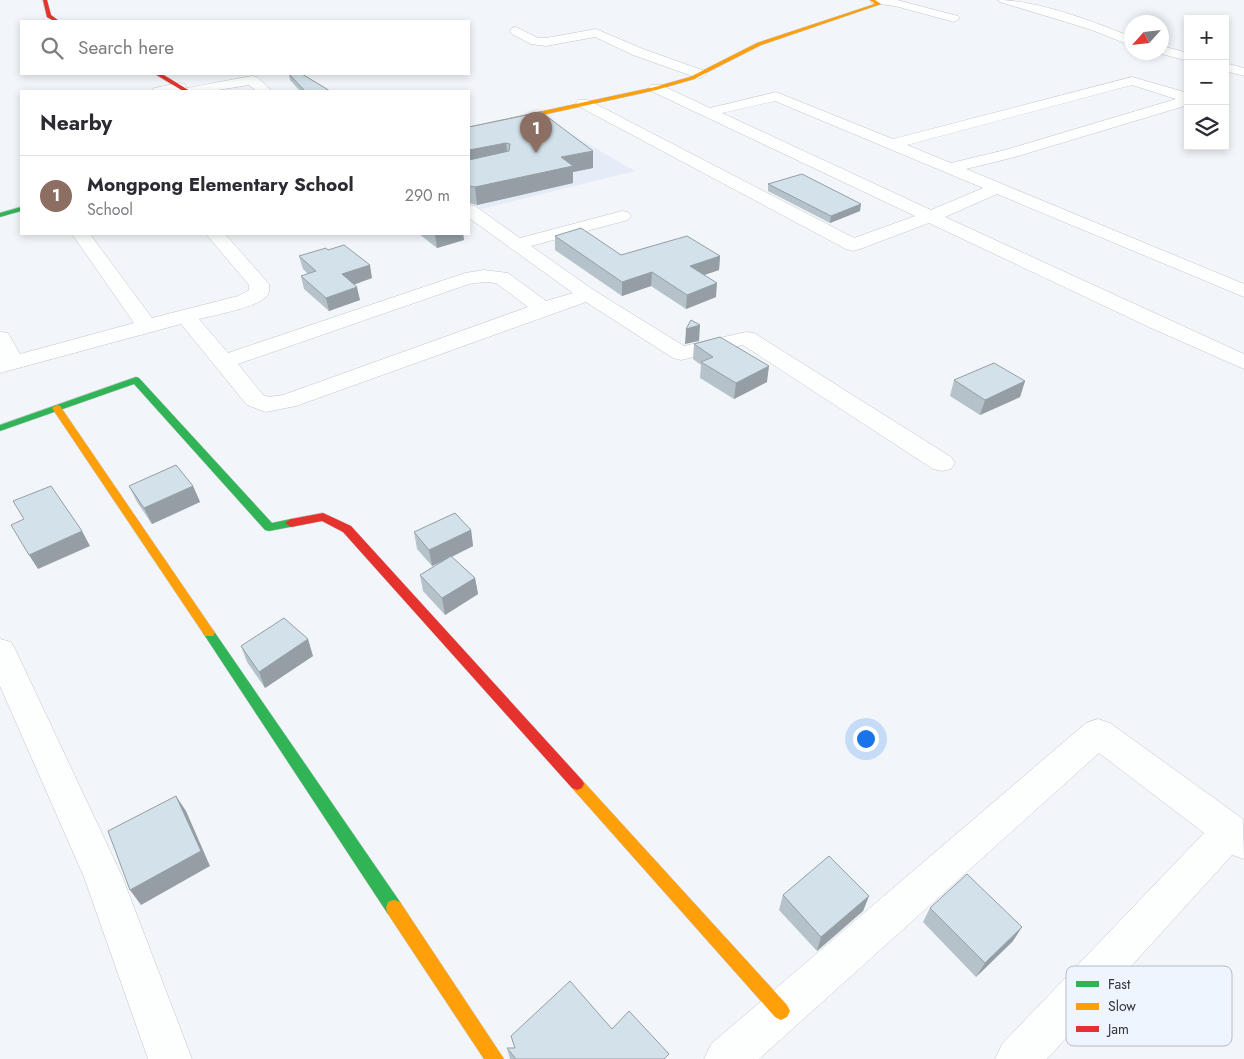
<!DOCTYPE html>
<html lang="en">
<head>
<meta charset="utf-8">
<style>
  :root { --surface:#fff; --page:#f2f2f3; --text:#2b2b33; --muted:#7c7c81; --line:#e1e1e2; --accent:#75797e }
  body { margin:0; font-family:Jost,sans-serif; background:var(--page); color:var(--text) }
  .controls { position:absolute; right:15px; top:15px; display:grid; overflow:hidden; border-radius:0px; box-shadow:0 2px 8px #0003 }
  .controls button { width:45px; height:45px; display:grid; place-items:center; padding:0; border:0; border-bottom:1px solid var(--line); background:var(--surface); color:var(--text); font:25px sans-serif }
  .compass { position:absolute; left:1124px; top:15px; width:45px; height:45px; border-radius:50%; background:var(--surface); box-shadow:0 2px 8px #0003; rotate:243deg }
  .you { position:absolute; left:865px; top:738px; width:18px; height:18px; margin:-12px; border:4px solid #fff; border-radius:50%; background:#1a73e8; box-shadow:0 0 0 8px #1a73e833 }
  .badge { display:grid; place-items:center; width:32px; height:32px; border-radius:50%; background:var(--accent); color:#fff; font-size:16px; font-weight:700 }
  .pin { position:absolute; translate:-50% -41px; filter:drop-shadow(0 1px 2px #0008) }
  .pin::after { content:''; position:absolute; top:26px; width:18px; height:15px; background:inherit; clip-path:polygon(0 0,100% 0,50% 100%) }
  .list { margin:0; padding:0; list-style:none }
  h2 { display:flex; justify-content:space-between; align-items:center; height:65px; margin:0; padding:0 20px; font-size:21px }
  h2 small { font-size:16px; font-weight:400; color:var(--muted) }
  .list li { display:grid; grid-template-columns:32px 1fr auto; gap:15px; align-items:center; box-sizing:border-box; height:80px; padding:0 20px; border-top:1px solid var(--line) }
  .list b { display:block; font-size:19px; white-space:nowrap }
  .list p { margin:0; font-size:16px; white-space:nowrap; color:var(--muted) }
  .list em { font-size:16px; font-style:normal; color:var(--muted) }
  .icon { flex:none; width:28px; height:28px; fill:none; stroke:currentColor; stroke-width:2; stroke-linecap:round; stroke-linejoin:round }
  .map { position:relative; flex:none; width:1244px; height:1059px; overflow:hidden }
  .search { position:absolute; background:var(--surface); box-shadow:0 2px 8px #0003; left:20px; top:20px; width:450px; height:55px; display:flex; align-items:center; gap:12px; box-sizing:border-box; padding:0 18px; border-radius:0px; color:var(--muted); font-size:19px }
  .panel { position:absolute; background:var(--surface); box-shadow:0 2px 8px #0003; left:20px; top:90px; width:450px; height:145px; border-radius:0px }
  .map>svg:first-child { display:block }
  .built { fill:#e5ecf8 }
  .lines { fill:none; stroke-linecap:round; stroke-linejoin:round }
  .street-casing { stroke:#c2c5ca; stroke-width:1 }
  .fast-casing { stroke:#c2c5ca; stroke-width:1 }
  .slow-casing { stroke:#c2c5ca; stroke-width:1 }
  .jam-casing { stroke:#c2c5ca; stroke-width:1 }
  .street { fill:#fdfefe; fill-rule:evenodd }
  .fast { fill:#30b455; fill-rule:evenodd }
  .slow { fill:#ff9f0a; fill-rule:evenodd }
  .jam { fill:#e5322d; fill-rule:evenodd }
  .wall { fill:#b5c2c9 }
  .shaded-wall { fill:#949ea4 }
  .building { fill:#d3e2ea; stroke:#949ea4 }
  .key { fill:#eff5fe; stroke:#b6bbc4; stroke-width:1 }
  .key-label { font-size:14px; fill:#31353b }
</style>
</head>
<body>
<div class="map">
<svg width="1244" height="1059" viewBox="0 0 1244 1059">
  <rect width="100%" height="100%" fill="#f2f6fa"/>
  <polygon class="built" points="543,118 635,171 482,209 469,200 469,134"/>
  <g class="lines">
    <g class="street-casing">
      <g id="street">
        <polygon points="871,0 897,0 958,16 960,18 954,22 895,6 872,3"/>
        <path d="M998 0C1037 0 1095 22 1132 37V46L1092 30 1000 2Z"/>
        <polygon points="516,27 538,38 546,38 596,29 643,49 705,71 707,74 700,78 695,77 633,55 595,37 546,46 531,44 512,34 510,31 512,28"/>
        <polygon points="1162,46 1188,53 1188,61 1158,53 1162,52"/>
        <polygon points="1225,63 1244,68 1244,76 1225,71"/>
        <polygon points="252,76 257,77 272,91 257,91 249,85 212,91 152,91 154,88 180,83 185,84 186,88"/>
        <path d="M1132 77 1188 93V105L1015 157 966 169 1244 284V297L997 194 945 217 1244 354V369L1151 328 929 223 860 249 853 251 846 249 578 106 576 103 578 100H588L854 238 915 216 651 91 649 88 651 85H661L710 108 776 92 893 139ZM1132 85 1176 99 1005 150 951 163 907 145ZM775 101 983 188 931 210 722 113Z"/>
        <path d="M469 205 475 206 520 238 622 211 628 212 631 216 628 220 531 246 595 291 684 346 746 332 754 333 951 457 955 463 951 469 942 471 933 469 743 345 681 360 673 358 586 302 296 406 266 412 247 405 181 324 0 373V332L8 333 20 354 134 323 72 234H90L152 318 238 296 249 290V285L206 234H225L269 284C269 288 270 292 267 296 258 307 215 315 199 319L228 353 465 273 484 270 508 273 546 301 573 293 469 218ZM484 282 496 283 528 307 283 395 269 397 263 395 238 364 469 284Z"/>
        <polygon points="0,639 11,642 16,651 122,876 192,1059 148,1059 84,877 0,686"/>
        <polygon points="1098,719 1110,723 1243,819 1244,859 1232,855 1047,1059 995,1059 1002,1044 1204,833 1099,753 759,1059 704,1059 711,1044 1086,723"/>
      </g>
    </g>
    <g class="fast-casing">
      <g id="fast">
        <polygon points="21,207 21,211 0,217 0,213"/>
        <polygon points="136,377 139,378 272,523 291,519 297,523 295,526 269,531 265,530 134,384 0,431 0,425"/>
        <polygon points="209,628 213,630 400,902 402,908 400,914 394,916 388,914 205,636 203,633 205,630"/>
      </g>
    </g>
    <g class="slow-casing">
      <g id="slow">
        <polygon points="870,0 875,0 881,4 761,45 694,79 656,90 469,131 469,127 655,87 690,77 757,43 875,4"/>
        <polygon points="57,405 60,406 213,630 215,633 213,636 205,636 52,408"/>
        <polygon points="577,778 582,780 787,1005 790,1011 787,1017 781,1020 775,1017 572,788 570,784 572,780"/>
        <polygon points="394,900 400,902 504,1059 484,1059 388,914 386,908 388,902"/>
      </g>
    </g>
    <g class="jam-casing">
      <g id="jam">
        <polygon points="43,0 47,0 51,15 59,21 54,21 47,17"/>
        <polygon points="155,74 162,74 190,91 183,91"/>
        <polygon points="323,513 351,526 582,780 584,784 582,788 577,790 572,788 343,532 322,521 291,527 285,523 291,519"/>
      </g>
    </g>
    <use href="#street" class="street"/>
    <use href="#fast" class="fast"/>
    <use href="#slow" class="slow"/>
    <use href="#jam" class="jam"/>
  </g>
  <g class="wall">
    <polygon points="285,74 302,74 330,91 300,91 290,80 289,75 286,75"/>
    <polygon points="469,127 593,168 573,172 573,183 477,205 469,203 469,204"/>
    <polygon points="768,184 860,211 830,223 768,191"/>
    <polygon points="419,234 463,234 464,240 437,248"/>
    <polygon points="555,236 621,255 720,256 719,270 704,275 716,297 686,309 651,286 622,296 555,250"/>
    <polygon points="328,250 372,278 354,284 360,300 329,311 304,289 301,276 308,274 303,269 299,256"/>
    <polygon points="694,344 767,382 734,399 700,378 701,365 693,359"/>
    <polygon points="954,380 1025,381 1020,397 980,415 950,396"/>
    <polygon points="129,486 193,486 200,502 152,524 137,502"/>
    <polygon points="471,530 473,546 452,557 475,578 478,594 445,615 423,591 420,575 442,561 432,566 417,549 414,532"/>
    <polygon points="241,646 313,656 265,688 247,662"/>
    <polygon points="783,895 869,896 863,911 817,951 779,910"/>
    <polygon points="930,908 1013,941 976,977 923,922"/>
    <polygon points="507,1048 516,1059 510,1059"/>
  </g>
  <g class="shaded-wall">
    <polygon points="506,143 508,159 469,167 469,150"/>
    <polygon points="593,151 593,168 573,172 573,183 477,205 475,187 561,157"/>
    <polygon points="861,204 860,211 830,223 831,216"/>
    <polygon points="435,234 463,234 464,240 437,248"/>
    <polygon points="720,256 719,270 689,280 690,266"/>
    <polygon points="370,265 372,278 345,288 342,274"/>
    <polygon points="652,272 651,286 622,296 622,282"/>
    <polygon points="717,283 716,297 686,309 687,295"/>
    <polygon points="357,287 360,300 329,311 326,298"/>
    <polygon points="700,325 699,341 685,344 686,329"/>
    <polygon points="769,366 767,382 734,399 736,383"/>
    <polygon points="1025,381 1020,397 980,415 985,400"/>
    <polygon points="193,486 200,502 152,524 144,508"/>
    <polygon points="471,530 473,546 432,566 429,550"/>
    <polygon points="82,531 90,546 38,569 29,555"/>
    <polygon points="475,578 478,594 445,615 442,598"/>
    <polygon points="308,639 313,656 265,688 259,672"/>
    <polygon points="176,796 186,811 210,866 141,905 130,890"/>
    <polygon points="869,896 863,911 817,951 821,937"/>
    <polygon points="1022,927 1013,941 976,977 985,963"/>
  </g>
  <g class="building">
    <polygon points="289,74 302,74 330,91 305,91"/>
    <polygon points="541,112 593,151 561,157 573,166 475,187 469,186 469,160 509,151 510,144 506,143 469,150 469,127"/>
    <polygon points="802,174 861,204 831,216 768,184"/>
    <polygon points="581,228 621,255 687,236 720,256 690,266 717,283 687,295 652,272 622,282 555,236"/>
    <polygon points="344,245 370,265 342,274 357,287 326,298 301,276 316,271 299,256 326,248 328,250"/>
    <polygon points="691,320 700,325 686,329"/>
    <polygon points="720,337 769,366 736,383 701,362 713,357 694,344"/>
    <polygon points="994,363 1025,381 985,400 954,380"/>
    <polygon points="176,465 193,486 144,508 129,486"/>
    <polygon points="51,486 82,531 29,555 11,525 24,519 13,501"/>
    <polygon points="455,513 471,530 429,550 414,532"/>
    <polygon points="451,556 475,578 442,598 420,575"/>
    <polygon points="284,618 308,639 259,672 241,646"/>
    <polygon points="176,796 201,851 130,890 108,831"/>
    <polygon points="829,856 869,896 821,937 783,895"/>
    <polygon points="967,874 1022,927 985,963 930,908"/>
    <polygon points="570,981 612,1029 629,1011 669,1054 664,1059 516,1059 507,1048 515,1048 511,1036"/>
  </g>
  <rect x="1066" y="966" width="166" height="80" rx="8" class="key"/>
  <rect x="1076" y="981" width="23" height="6" fill="#30b455"/>
  <rect x="1076" y="1003" width="23" height="7" fill="#ff9f0a"/>
  <rect x="1076" y="1026" width="23" height="6" fill="#e5322d"/>
  <g class="key-label">
    <text x="1108" y="989">Fast</text>
    <text x="1108" y="1011">Slow</text>
    <text x="1108" y="1034">Jam</text>
  </g>
</svg>
<div class="controls">
<button>+</button>
<button>−</button>
<button><svg class="icon" aria-label="layers" viewBox="0 0 24 24"><path d="M12 4l9 5-9 5-9-5zM3 14l9 5 9-5"/></svg></button>
</div>
<svg class="compass" viewBox="-18 -18 36 36"><path d="M0-13l5 13h-10z" fill="#e53935"/><path d="M0 13l5-13h-10z" fill="#7c7c81"/></svg>
<div class="you"></div>
<div class="pin badge" style="left:536px;top:153px;background:#8d6e63">1</div>
<div class="search"><svg class="icon" aria-label="search" viewBox="0 0 24 24"><circle cx="10" cy="10" r="6"/><path d="M15 15l6 6"/></svg>Search here</div>
<section class="panel">
<h2>Nearby<small></small></h2>
<ul class="list">
<li><span class="badge" style="background:#8d6e63">1</span><div><b>Mongpong Elementary School</b><p>School</p></div><em>290 m</em></li>
</ul>
</section>
</div>
</body>
</html>
